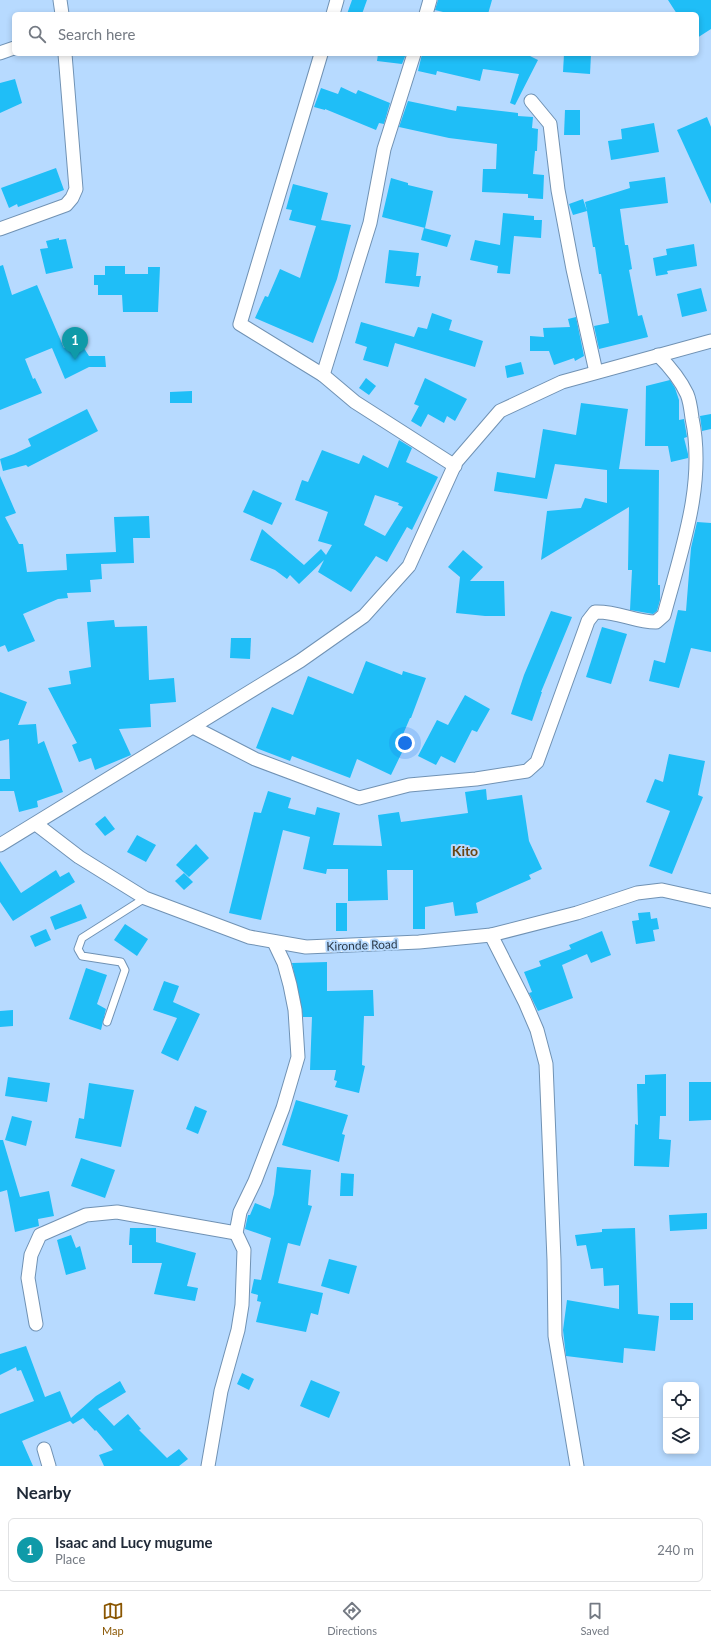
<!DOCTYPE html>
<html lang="en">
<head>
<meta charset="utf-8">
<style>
  :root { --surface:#fff; --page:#f6f6f7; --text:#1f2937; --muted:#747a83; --line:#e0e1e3; --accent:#8a5602 }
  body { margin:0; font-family:Lato,sans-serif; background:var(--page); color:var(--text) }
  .controls { position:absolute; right:12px; bottom:12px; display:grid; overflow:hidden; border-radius:6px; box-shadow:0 2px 6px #0003 }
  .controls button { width:36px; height:36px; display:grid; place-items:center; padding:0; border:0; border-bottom:1px solid var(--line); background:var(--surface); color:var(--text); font:20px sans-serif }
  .you { position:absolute; left:405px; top:743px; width:14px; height:14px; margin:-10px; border:3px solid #fff; border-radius:50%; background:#1a73e8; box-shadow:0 0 0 6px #1a73e833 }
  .badge { display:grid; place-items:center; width:26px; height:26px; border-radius:50%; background:var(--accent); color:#fff; font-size:13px; font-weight:700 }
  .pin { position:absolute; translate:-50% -33px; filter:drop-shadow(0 1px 2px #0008) }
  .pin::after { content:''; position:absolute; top:21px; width:14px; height:12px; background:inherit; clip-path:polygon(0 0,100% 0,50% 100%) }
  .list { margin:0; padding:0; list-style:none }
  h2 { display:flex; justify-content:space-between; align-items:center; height:52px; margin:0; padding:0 16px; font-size:17px }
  h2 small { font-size:13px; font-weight:400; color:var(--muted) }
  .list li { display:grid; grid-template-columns:26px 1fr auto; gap:12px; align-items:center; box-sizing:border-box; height:64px; margin:0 8px 8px; padding:0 8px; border:1px solid var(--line); border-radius:6px }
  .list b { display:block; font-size:15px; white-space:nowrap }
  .list p { margin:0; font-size:13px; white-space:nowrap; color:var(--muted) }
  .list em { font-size:13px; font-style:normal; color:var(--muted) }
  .icon { flex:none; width:22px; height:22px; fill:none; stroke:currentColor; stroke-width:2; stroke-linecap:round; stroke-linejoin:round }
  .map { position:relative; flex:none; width:711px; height:1466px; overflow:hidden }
  .search { position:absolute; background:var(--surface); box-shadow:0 2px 6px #0003; left:12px; right:12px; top:12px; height:44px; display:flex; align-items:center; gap:10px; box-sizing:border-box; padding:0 14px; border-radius:6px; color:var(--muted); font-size:15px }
  .sheet { height:124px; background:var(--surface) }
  nav { display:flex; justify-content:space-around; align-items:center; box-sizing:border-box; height:56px; border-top:1px solid var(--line); background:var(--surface); font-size:11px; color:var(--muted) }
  nav a { display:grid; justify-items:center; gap:2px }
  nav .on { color:var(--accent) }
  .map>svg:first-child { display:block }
  .building { fill:#1fbef7; fill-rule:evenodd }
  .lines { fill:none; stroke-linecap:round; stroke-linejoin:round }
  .service-casing { stroke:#7092b4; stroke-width:9 }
  .minor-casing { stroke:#7092b4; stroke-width:15 }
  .service { stroke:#fff; stroke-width:7 }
  .minor { stroke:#fff; stroke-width:13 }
  .labels { text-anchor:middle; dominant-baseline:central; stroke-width:4; stroke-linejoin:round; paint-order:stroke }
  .street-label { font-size:12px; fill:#2c3a49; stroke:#b7daff }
  .quarter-label { font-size:14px; font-weight:bold; fill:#6a4514; stroke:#b7daff }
</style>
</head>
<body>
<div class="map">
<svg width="711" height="1466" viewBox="0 0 711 1466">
  <rect width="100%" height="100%" fill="#b7daff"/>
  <g class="building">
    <polygon points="352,0 367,0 362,14 347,14"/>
    <polygon points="438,0 492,0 488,14 451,14 435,10"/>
    <polygon points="668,0 711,0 711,29 697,38 697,14 677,14"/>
    <polygon points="378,54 406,54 402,64 377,61"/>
    <polygon points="422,54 526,54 538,60 515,105 510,103 519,74 483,69 480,81 437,71 436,75 418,71"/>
    <polygon points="564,54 591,54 590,74 563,72"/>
    <polygon points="15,79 22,103 0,113 0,83"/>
    <polygon points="341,87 356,94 358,90 390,103 384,124 379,123 376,130 325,109 325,110 314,107 321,88 338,94"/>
    <polygon points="408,101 456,111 457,106 518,113 518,116 533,117 532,128 538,129 537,151 535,151 533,174 544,175 543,199 528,198 528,194 482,192 483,169 496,169 497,144 449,138 399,127"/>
    <polygon points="565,110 580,110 580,135 564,135"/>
    <polygon points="707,117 711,127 711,204 677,130"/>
    <polygon points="654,123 659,152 611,160 608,141 622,139 621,129"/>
    <polygon points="56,168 64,190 18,207 17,204 9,208 1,188"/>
    <polygon points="665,177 668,203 620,209 625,245 628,245 632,269 629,270 638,316 642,315 648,337 599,349 594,326 609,323 601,274 599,274 595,247 593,247 587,211 573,215 569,204 583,199 587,211 585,202 630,188 629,182"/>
    <polygon points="391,178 408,183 408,185 433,191 425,228 382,217"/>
    <polygon points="293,184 328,193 321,220 351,225 337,279 313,343 255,318 265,296 268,297 280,269 300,278 316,226 289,220 292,210 286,209"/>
    <polygon points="503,213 534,216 534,220 542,220 541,238 514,236 510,274 497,273 498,266 470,260 475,240 500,245"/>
    <polygon points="424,228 451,235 447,247 421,240"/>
    <polygon points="59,238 59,240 66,239 73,268 46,274 40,249 48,248 46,241"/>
    <polygon points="694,244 697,266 667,271 668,274 656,276 653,258 667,255 666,249"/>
    <polygon points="389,250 419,253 416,276 421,276 419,287 385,283"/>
    <polygon points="3,265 12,295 37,285 64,348 80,342 89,356 105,356 106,367 89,367 65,379 52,348 25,359 33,379 35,378 42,393 0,410 0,266"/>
    <polygon points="105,266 125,266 125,274 148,274 148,267 160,267 158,312 123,312 122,295 98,295 98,285 94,285 94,275 105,275"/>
    <polygon points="701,288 707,311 682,317 677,294"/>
    <polygon points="432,313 452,320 449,330 483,341 475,367 395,343 388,367 363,360 367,347 355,343 361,322 414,337 418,327 427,329"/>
    <polygon points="576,317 584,356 575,361 574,358 554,365 549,351 530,351 530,336 544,337 543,328 570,327 568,319"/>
    <polygon points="521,362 524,374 507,378 505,366"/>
    <polygon points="366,378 376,386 369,395 359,388"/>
    <polygon points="425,378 467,399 455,421 447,416 444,423 428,414 421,427 411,421 419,406 414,404"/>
    <polygon points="670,380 675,388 679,400 679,420 684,419 687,437 684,438 688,454 688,458 671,462 668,446 645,446 646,386"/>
    <polygon points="192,391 192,403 170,403 170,392"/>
    <polygon points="581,403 628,409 619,469 659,470 658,585 660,585 660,600 657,611 653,614 630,610 632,570 628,570 629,507 541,560 547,511 581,508 585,498 607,503 607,470 555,464 547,499 494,491 497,472 535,478 543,429 576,435"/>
    <polygon points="87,409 98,431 28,467 26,465 3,471 0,459 14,454 31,446 28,439"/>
    <polygon points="711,414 711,429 702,431 700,416"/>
    <path d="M399 440 412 448 406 462 438 477 412 530 407 527 387 562 376 556 351 592 318 572 324 560 299 584 290 575 287 579 275 570 250 560 262 529 304 565 321 549 326 555 332 545 318 541 328 512 295 500 302 480 308 482 322 450 359 464 363 455 388 468ZM375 495 399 503 398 505 403 507 385 536 364 525Z"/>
    <polygon points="0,476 16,513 5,517 19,544 23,544 27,572 67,570 66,554 116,552 114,517 149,516 150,538 133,538 134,563 101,564 102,579 90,580 91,592 67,593 68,598 58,599 23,614 35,641 8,652 5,645 0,647"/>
    <polygon points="253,490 282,503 272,525 243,512"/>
    <polygon points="697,522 711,523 711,652 691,648 679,688 649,681 654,660 665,663 678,610 686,611 691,548"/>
    <polygon points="463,550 483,567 470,581 504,581 505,616 485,616 456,613 460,577 448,567"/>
    <polygon points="551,611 572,617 541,692 542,692 532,721 511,714 524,675"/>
    <polygon points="114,620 115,627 147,626 149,680 174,678 176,702 150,704 151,727 119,729 131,755 95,770 91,758 79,762 72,745 77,743 48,688 71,684 69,671 91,667 87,622"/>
    <polygon points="602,627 627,634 611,684 586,677"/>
    <polygon points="231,638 251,638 250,659 230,658"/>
    <polygon points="366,661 402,675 403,671 426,678 411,718 410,718 401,739 407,742 391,775 357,759 350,778 292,756 290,761 256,748 272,707 293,715 308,676 353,694"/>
    <polygon points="0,692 27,702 18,725 36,724 38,744 44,741 63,792 37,801 38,807 19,812 14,791 0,791 0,779 10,779 9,739 0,741"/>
    <polygon points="465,695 490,709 477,732 472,730 455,763 441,756 436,765 418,756 437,720 448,725"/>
    <polygon points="669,754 705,761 698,795 703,797 672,874 649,866 670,811 646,802 655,779 663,782"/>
    <polygon points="486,789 487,800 522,795 529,841 542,869 529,875 531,879 476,903 478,913 455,916 453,902 425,907 425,929 413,929 413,870 387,870 388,900 348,901 348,869 327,869 326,874 303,869 310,837 283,830 261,920 229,913 254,812 261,813 268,791 291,798 288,808 315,815 317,807 340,813 333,845 382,846 378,815 399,812 401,822 468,813 465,792"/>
    <polygon points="105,816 115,829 105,836 95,824"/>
    <polygon points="137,835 156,845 146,862 127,852"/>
    <polygon points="196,844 209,858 189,877 176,865"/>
    <polygon points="0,861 21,893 56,870 60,877 69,872 75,882 13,921 0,902"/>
    <polygon points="184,873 193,882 184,890 175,881"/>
    <rect x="336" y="903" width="11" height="28"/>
    <polygon points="81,904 87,918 55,930 50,917"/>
    <polygon points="650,912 651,919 657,918 659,929 653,930 655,941 636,944 632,921 639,920 638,913"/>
    <polygon points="125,924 148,939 137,956 114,940"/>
    <polygon points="46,929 51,940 35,947 30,936"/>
    <polygon points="602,931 611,955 591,963 587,954 562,965 573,998 538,1011 529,993 532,992 524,972 541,966 539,961 571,949 569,945"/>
    <polygon points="327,962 327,991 373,990 374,1016 364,1016 362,1065 365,1066 359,1093 335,1087 337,1081 334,1080 336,1070 310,1070 312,1017 303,1017 292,963"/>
    <polygon points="86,968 107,975 97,1004 106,1009 101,1030 69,1019"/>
    <polygon points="164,981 179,986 173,1002 200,1014 178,1061 161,1053 177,1018 153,1010"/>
    <polygon points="13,1010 13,1026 0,1027 0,1011"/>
    <polygon points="666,1074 666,1116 660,1116 659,1139 671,1140 669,1167 634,1166 635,1124 638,1125 637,1084 645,1084 645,1075"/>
    <polygon points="8,1077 50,1083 47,1102 5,1096"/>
    <polygon points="689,1082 711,1082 711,1120 689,1121"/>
    <polygon points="89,1083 134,1090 121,1147 75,1138 79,1118 84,1119"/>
    <polygon points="296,1100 348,1115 342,1134 345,1135 339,1162 282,1145"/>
    <polygon points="195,1106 207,1111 198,1134 186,1129"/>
    <polygon points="12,1116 32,1121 26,1146 5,1140"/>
    <polygon points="0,1140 3,1140 20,1197 49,1191 54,1216 38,1219 39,1226 15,1232 7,1190 0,1192"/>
    <polygon points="81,1158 115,1170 105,1198 71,1186"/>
    <polygon points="277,1167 311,1170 308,1205 312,1206 300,1246 288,1243 278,1283 323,1293 318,1315 311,1313 306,1332 256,1322 261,1302 257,1301 258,1295 251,1293 254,1279 261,1280 271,1238 245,1229 248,1215 250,1215 255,1203 270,1209 274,1194"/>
    <polygon points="341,1173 354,1174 353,1196 340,1196"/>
    <polygon points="707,1213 707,1229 670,1231 669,1215"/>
    <polygon points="130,1228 156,1228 156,1242 196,1253 187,1286 198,1288 195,1301 154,1294 162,1263 132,1263 132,1245 129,1245"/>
    <polygon points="635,1228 638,1314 659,1316 655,1351 624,1348 623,1363 566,1356 563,1330 567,1300 619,1309 619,1285 604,1286 603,1268 591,1269 586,1245 577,1246 575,1235 602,1232 602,1229"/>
    <polygon points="71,1235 76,1248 80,1246 86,1269 66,1275 57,1240"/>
    <polygon points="329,1259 357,1266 349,1294 321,1286"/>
    <rect x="670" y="1303" width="23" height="17"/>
    <polygon points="26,1346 45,1397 60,1391 71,1418 96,1396 120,1381 126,1392 98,1409 114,1426 128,1414 141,1429 139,1430 167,1458 179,1449 188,1459 179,1466 104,1466 99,1455 113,1450 96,1430 95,1431 83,1418 73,1424 70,1421 22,1441 33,1466 0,1466 0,1414 34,1401 21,1370 17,1371 16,1367 0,1375 0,1354"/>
    <polygon points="242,1373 254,1379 249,1390 237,1384"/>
    <polygon points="311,1380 340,1392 329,1418 300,1406"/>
  </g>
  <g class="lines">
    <g class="service-casing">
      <polyline id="service" points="107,1022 125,970 121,962 82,956 78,949 82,938 145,898"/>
    </g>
    <g class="minor-casing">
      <g id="minor">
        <polyline points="60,0 62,14"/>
        <polyline points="333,14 337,0"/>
        <polyline points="426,14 430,0"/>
        <polyline points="0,53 14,48"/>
        <polyline points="321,54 240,324 323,375 355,402 455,466"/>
        <polyline points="531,101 550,124 558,190 573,269 596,372"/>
        <polyline points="0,229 66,205 72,198 76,189 65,54"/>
        <polyline points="323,375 370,223 384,149 414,54"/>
        <path d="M193 727 255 759 359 798 409 785 476 779 527 771 537 762 588 621 595 612C618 611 634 622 656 622L664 615C681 551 706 484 692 418 691 410 690 401 687 394 680 379 669 366 658 355"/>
        <polyline points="36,824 79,857 145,898 249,937 306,947 419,942 491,935 577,913 637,893 662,890 711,901"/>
        <polyline points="0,845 300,661 364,616 409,566 456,462 500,411 562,382 711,341"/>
        <polyline points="491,935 525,1002 537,1030 546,1064 554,1260 555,1336 577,1466"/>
        <polyline points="36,1324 28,1278 31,1255 40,1235 86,1215 117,1212 236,1233"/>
        <polyline points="44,1449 49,1466"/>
        <polyline points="208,1466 221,1391 238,1330 242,1305 244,1250 236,1233 240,1212 255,1181 283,1108 298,1057 295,1010 290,985 284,963 274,942"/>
      </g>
    </g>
    <use href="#service" class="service"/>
    <use href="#minor" class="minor"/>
  </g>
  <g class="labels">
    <g class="street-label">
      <text transform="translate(362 945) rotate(-2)">Kironde Road</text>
    </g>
    <g class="quarter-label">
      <text x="465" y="850">Kito</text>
    </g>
  </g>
</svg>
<div class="controls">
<button><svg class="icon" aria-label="locate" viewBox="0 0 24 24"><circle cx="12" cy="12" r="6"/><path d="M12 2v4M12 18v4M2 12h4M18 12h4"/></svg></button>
<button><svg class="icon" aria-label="layers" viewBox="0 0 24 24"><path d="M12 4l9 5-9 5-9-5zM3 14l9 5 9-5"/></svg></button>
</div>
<div class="you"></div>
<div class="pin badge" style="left:75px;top:360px;background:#0f9aa8">1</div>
<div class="search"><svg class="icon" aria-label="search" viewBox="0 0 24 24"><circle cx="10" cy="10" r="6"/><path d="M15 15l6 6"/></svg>Search here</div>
</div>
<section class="sheet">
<h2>Nearby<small></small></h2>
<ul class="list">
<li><span class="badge" style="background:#0f9aa8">1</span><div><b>Isaac and Lucy mugume</b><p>Place</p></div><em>240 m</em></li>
</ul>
</section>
<nav>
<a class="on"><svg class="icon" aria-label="map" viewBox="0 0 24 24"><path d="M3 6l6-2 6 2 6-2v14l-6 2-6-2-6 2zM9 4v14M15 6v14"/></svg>Map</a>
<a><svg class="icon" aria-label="directions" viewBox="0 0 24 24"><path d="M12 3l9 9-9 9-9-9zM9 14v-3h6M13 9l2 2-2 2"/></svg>Directions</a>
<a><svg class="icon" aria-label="saved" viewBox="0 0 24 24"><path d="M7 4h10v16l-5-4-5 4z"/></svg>Saved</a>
</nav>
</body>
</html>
